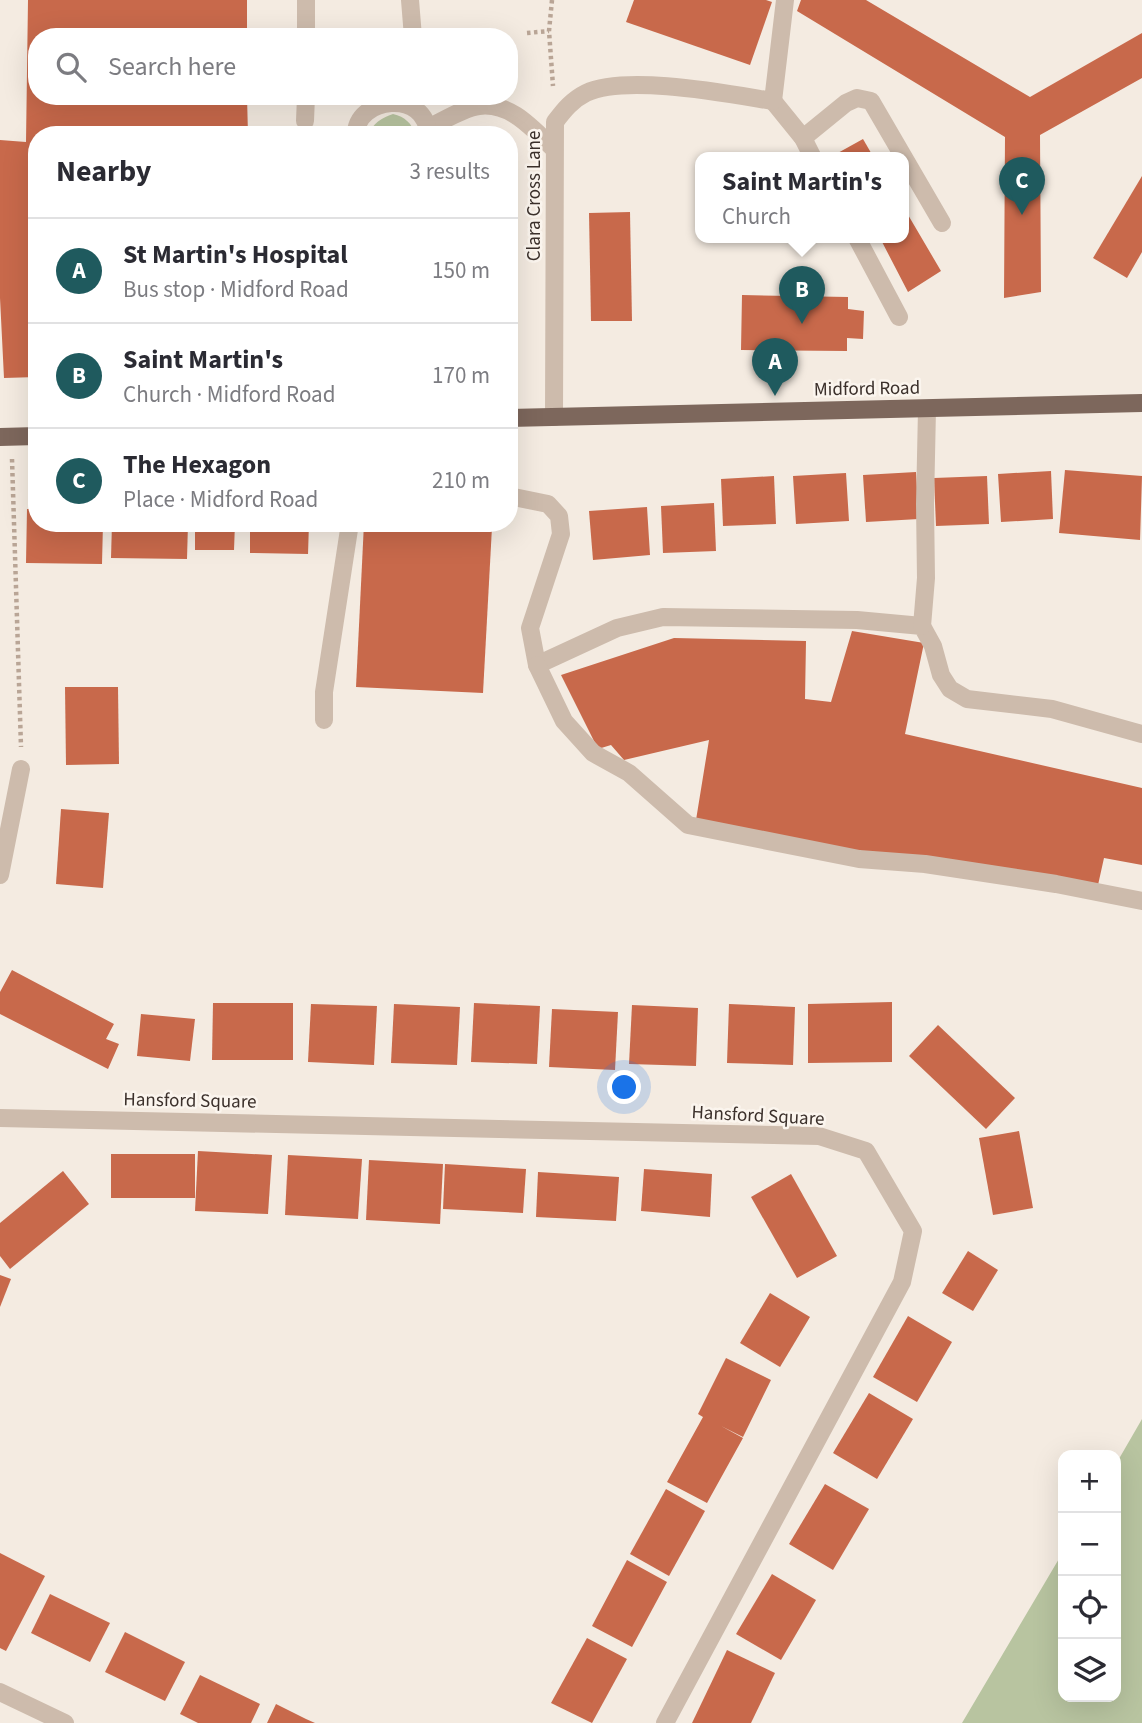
<!DOCTYPE html>
<html lang="en">
<head>
<meta charset="utf-8">
<style>
  :root { --surface:#fff; --page:#f2f2f3; --text:#2b2b33; --muted:#7c7c81; --line:#e1e1e2; --accent:#1f5a5e }
  body { margin:0; font-family:"Source Sans 3",sans-serif; background:var(--page); color:var(--text) }
  .controls { position:absolute; right:21px; bottom:21px; display:grid; overflow:hidden; border-radius:14px; box-shadow:0 7px 28px #0002 }
  .controls button { width:63px; height:63px; display:grid; place-items:center; padding:0; border:0; border-bottom:2px solid var(--line); background:var(--surface); color:var(--text); font:35px sans-serif }
  .you { position:absolute; left:625px; top:1088px; width:24px; height:24px; margin:-18px; border:5px solid #fff; border-radius:50%; background:#1a73e8; box-shadow:0 0 0 10px #1a73e833 }
  .badge { display:grid; place-items:center; width:46px; height:46px; border-radius:50%; background:var(--accent); color:#fff; font-size:23px; font-weight:700 }
  .pin { position:absolute; translate:-50% -58px; filter:drop-shadow(0 2px 4px #0008) }
  .pin::after { content:''; position:absolute; top:37px; width:24px; height:21px; background:inherit; clip-path:polygon(0 0,100% 0,50% 100%) }
  .popup { position:absolute; left:695px; top:152px; width:214px; height:91px; box-sizing:border-box; display:grid; place-content:center; border-radius:14px; background:var(--surface); filter:drop-shadow(0 2px 5px #0005); font-size:23px; white-space:nowrap; color:var(--muted) }
  .popup b { font-size:26px; color:var(--text) }
  .popup::after { content:''; position:absolute; left:50%; top:100%; margin-left:-14px; border:14px solid transparent; border-top-color:var(--surface) }
  .list { margin:0; padding:0; list-style:none }
  h2 { display:flex; justify-content:space-between; align-items:center; height:91px; margin:0; padding:0 28px; font-size:30px }
  h2 small { font-size:23px; font-weight:400; color:var(--muted) }
  .list li { display:grid; grid-template-columns:46px 1fr auto; gap:21px; align-items:center; box-sizing:border-box; height:105px; padding:0 28px; border-top:2px solid var(--line) }
  .list b { display:block; font-size:26px; white-space:nowrap }
  .list p { margin:0; font-size:23px; white-space:nowrap; color:var(--muted) }
  .list em { font-size:23px; font-style:normal; color:var(--muted) }
  .icon { flex:none; width:38px; height:38px; fill:none; stroke:currentColor; stroke-width:2; stroke-linecap:round; stroke-linejoin:round }
  .map { position:relative; flex:none; width:1142px; height:1723px; overflow:hidden }
  .search { position:absolute; background:var(--surface); box-shadow:0 7px 28px #0002; left:28px; top:28px; width:490px; height:77px; display:flex; align-items:center; gap:18px; box-sizing:border-box; padding:0 24px; border-radius:28px; color:var(--muted); font-size:26px }
  .panel { position:absolute; background:var(--surface); box-shadow:0 7px 28px #0002; left:28px; top:126px; width:490px; height:406px; border-radius:28px }
  .map>svg:first-child { display:block }
  .green { fill:#b8c4a0 }
  .building { fill:#c8694b }
  .lines { fill:none; stroke-linecap:round; stroke-linejoin:round }
  .path { stroke:#b9a596; stroke-width:4.5; stroke-dasharray:3.5 3.5; stroke-linecap:butt }
  .minor { stroke:#cdbbac; stroke-width:18 }
  .major { stroke:#7d675c; stroke-width:18 }
  .labels { text-anchor:middle; dominant-baseline:central; stroke-width:5; stroke-linejoin:round; paint-order:stroke }
  .street-label { font-size:19px; fill:#3b302b; stroke:#fbf5ee }
</style>
</head>
<body>
<div class="map">
<svg width="1142" height="1723" viewBox="0 0 1142 1723">
  <rect width="100%" height="100%" fill="#f4ebe1"/>
  <g class="green">
    <path d="M393 114C405 117 412 123 415 135H369C372 123 382 118 393 114Z"/>
    <polygon points="1142,1419 1142,1723 962,1723 1063,1552 1063,1697 1116,1697 1116,1464"/>
  </g>
  <g class="building">
    <polygon points="28,0 247,0 247,37 37,37 37,96 247,96 248,135 37,135 37,377 4,378 0,298 0,140 26,142"/>
    <polygon points="634,0 766,0 772,2 750,65 626,22"/>
    <polygon points="801,0 866,0 1030,97 1142,33 1142,78 1040,135 1041,292 1004,298 1005,137 797,11"/>
    <polygon points="863,139 874,158 838,158 836,154"/>
    <polygon points="1142,176 1142,252 1127,278 1093,258"/>
    <polygon points="904,208 941,271 908,292 880,238 904,238"/>
    <polygon points="630,212 632,321 591,321 589,213"/>
    <polygon points="742,295 848,297 848,309 864,311 863,339 847,338 847,351 741,350"/>
    <polygon points="1065,470 1142,476 1140,540 1059,533"/>
    <polygon points="1051,471 1053,519 1001,522 998,474"/>
    <polygon points="916,472 919,519 866,522 863,475"/>
    <polygon points="846,473 849,521 796,524 793,476"/>
    <polygon points="774,476 776,524 723,526 721,479"/>
    <polygon points="987,476 989,524 936,526 934,478"/>
    <polygon points="714,503 716,551 663,553 661,506"/>
    <polygon points="647,507 650,555 593,560 589,511"/>
    <polygon points="27,509 37,509 37,523 103,523 102,564 26,563"/>
    <polygon points="112,523 188,523 187,559 111,558"/>
    <polygon points="195,523 235,523 234,550 195,550"/>
    <polygon points="250,523 309,523 308,554 250,553"/>
    <polygon points="364,523 492,527 483,693 356,687"/>
    <polygon points="852,631 924,643 905,734 1142,788 1142,865 1104,858 1098,885 856,852 696,820 709,740 624,760 611,745 598,749 561,675 674,638 806,641 805,699 831,702"/>
    <polygon points="65,687 118,687 119,764 66,765"/>
    <polygon points="61,809 109,813 103,888 56,884"/>
    <polygon points="12,970 114,1024 106,1039 119,1044 108,1069 0,1014 0,992"/>
    <polygon points="892,1002 892,1062 808,1063 808,1004"/>
    <polygon points="213,1003 293,1003 293,1060 212,1060"/>
    <polygon points="474,1003 540,1006 537,1064 471,1062"/>
    <polygon points="311,1004 377,1006 374,1065 308,1062"/>
    <polygon points="394,1004 460,1007 457,1065 391,1063"/>
    <polygon points="729,1004 795,1007 793,1065 727,1063"/>
    <polygon points="632,1005 698,1008 696,1066 629,1064"/>
    <polygon points="552,1009 618,1012 615,1070 549,1067"/>
    <polygon points="141,1014 195,1019 190,1061 137,1056"/>
    <polygon points="938,1025 1015,1098 986,1129 909,1056"/>
    <polygon points="1019,1131 1033,1208 993,1215 979,1138"/>
    <polygon points="198,1151 272,1155 268,1214 195,1211"/>
    <rect x="111" y="1154" width="84" height="44"/>
    <polygon points="288,1155 362,1159 358,1219 285,1215"/>
    <polygon points="369,1160 443,1164 440,1224 366,1220"/>
    <polygon points="445,1164 526,1169 523,1213 443,1209"/>
    <polygon points="644,1169 712,1174 710,1217 641,1211"/>
    <polygon points="63,1171 89,1204 10,1269 0,1256 0,1223"/>
    <polygon points="538,1172 619,1177 616,1221 536,1217"/>
    <polygon points="791,1174 837,1256 797,1278 751,1197"/>
    <polygon points="968,1251 998,1270 973,1311 942,1293"/>
    <polygon points="0,1275 11,1279 0,1307"/>
    <polygon points="770,1293 810,1317 780,1367 740,1343"/>
    <polygon points="908,1316 952,1342 917,1402 873,1377"/>
    <polygon points="726,1358 771,1380 743,1437 721,1426 743,1438 707,1503 667,1482 703,1417 698,1414"/>
    <polygon points="869,1393 913,1419 877,1479 833,1453"/>
    <polygon points="825,1484 869,1509 833,1570 789,1544"/>
    <polygon points="666,1489 705,1511 669,1576 630,1554"/>
    <polygon points="0,1553 45,1576 6,1651 0,1648"/>
    <polygon points="627,1560 667,1582 632,1647 592,1626"/>
    <polygon points="772,1574 816,1600 781,1660 736,1634"/>
    <polygon points="50,1594 110,1623 90,1662 31,1633"/>
    <polygon points="125,1632 185,1662 165,1701 105,1672"/>
    <polygon points="587,1638 627,1659 592,1723 551,1703"/>
    <polygon points="727,1650 775,1673 751,1723 692,1723"/>
    <polygon points="200,1675 260,1704 251,1723 198,1723 180,1714"/>
    <polygon points="276,1704 306,1719 315,1723 267,1723"/>
  </g>
  <g class="lines">
    <g class="path">
      <polyline points="552,0 549,31 553,86"/>
      <polyline points="527,33 549,31"/>
      <polyline points="12,459 21,747"/>
    </g>
    <g class="minor">
      <polyline points="410,0 413,37"/>
      <polyline points="306,37 306,0"/>
      <polyline points="773,101 803,138 813,158"/>
      <polyline points="305,121 306,96"/>
      <path d="M428 128C443 121 463 108 479 106 511 102 533 129 554 149"/>
      <path d="M356 135C355 97 427 88 428 135"/>
      <polyline points="803,138 846,103 857,98 871,101 942,223"/>
      <polyline points="857,238 899,317"/>
      <path d="M554 417 555 122C564 110 572 100 586 93 626 74 729 94 773 101L785 0"/>
      <polyline points="509,496 548,504 559,516 561,534 530,628 537,665 617,628 663,617 857,620 922,626 933,646 941,675 950,689 967,699 1052,709 1142,734"/>
      <polyline points="922,626 926,578 925,504 927,409"/>
      <polyline points="537,665 564,721 593,753 629,773 688,825 859,859 925,864 1056,884 1142,901"/>
      <polyline points="324,720 324,692 350,523"/>
      <polyline points="0,875 21,769"/>
      <polyline points="0,1118 819,1136 866,1151 913,1231 902,1282 665,1723"/>
      <polyline points="0,1692 65,1723"/>
    </g>
    <g class="major">
      <polyline points="509,418 1142,403"/>
      <polyline points="0,437 37,436"/>
    </g>
  </g>
  <g class="labels">
    <g class="street-label">
      <text transform="translate(534 196) rotate(-90)">Clara Cross Lane</text>
      <text transform="translate(867 389) rotate(-1)">Midford Road</text>
      <text transform="translate(190 1101) rotate(1)">Hansford Square</text>
      <text transform="translate(758 1116) rotate(3)">Hansford Square</text>
    </g>
  </g>
</svg>
<div class="controls">
<button>+</button>
<button>−</button>
<button><svg class="icon" aria-label="locate" viewBox="0 0 24 24"><circle cx="12" cy="12" r="6"/><path d="M12 2v4M12 18v4M2 12h4M18 12h4"/></svg></button>
<button><svg class="icon" aria-label="layers" viewBox="0 0 24 24"><path d="M12 4l9 5-9 5-9-5zM3 14l9 5 9-5"/></svg></button>
</div>
<div class="you"></div>
<div class="pin badge" style="left:775px;top:396px">A</div>
<div class="pin badge" style="left:802px;top:324px">B</div>
<div class="popup"><b>Saint Martin's</b>Church</div>
<div class="pin badge" style="left:1022px;top:215px">C</div>
<div class="search"><svg class="icon" aria-label="search" viewBox="0 0 24 24"><circle cx="10" cy="10" r="6"/><path d="M15 15l6 6"/></svg>Search here</div>
<section class="panel">
<h2>Nearby<small>3 results</small></h2>
<ul class="list">
<li><span class="badge">A</span><div><b>St Martin's Hospital</b><p>Bus stop · Midford Road</p></div><em>150 m</em></li>
<li><span class="badge">B</span><div><b>Saint Martin's</b><p>Church · Midford Road</p></div><em>170 m</em></li>
<li><span class="badge">C</span><div><b>The Hexagon</b><p>Place · Midford Road</p></div><em>210 m</em></li>
</ul>
</section>
</div>
</body>
</html>
